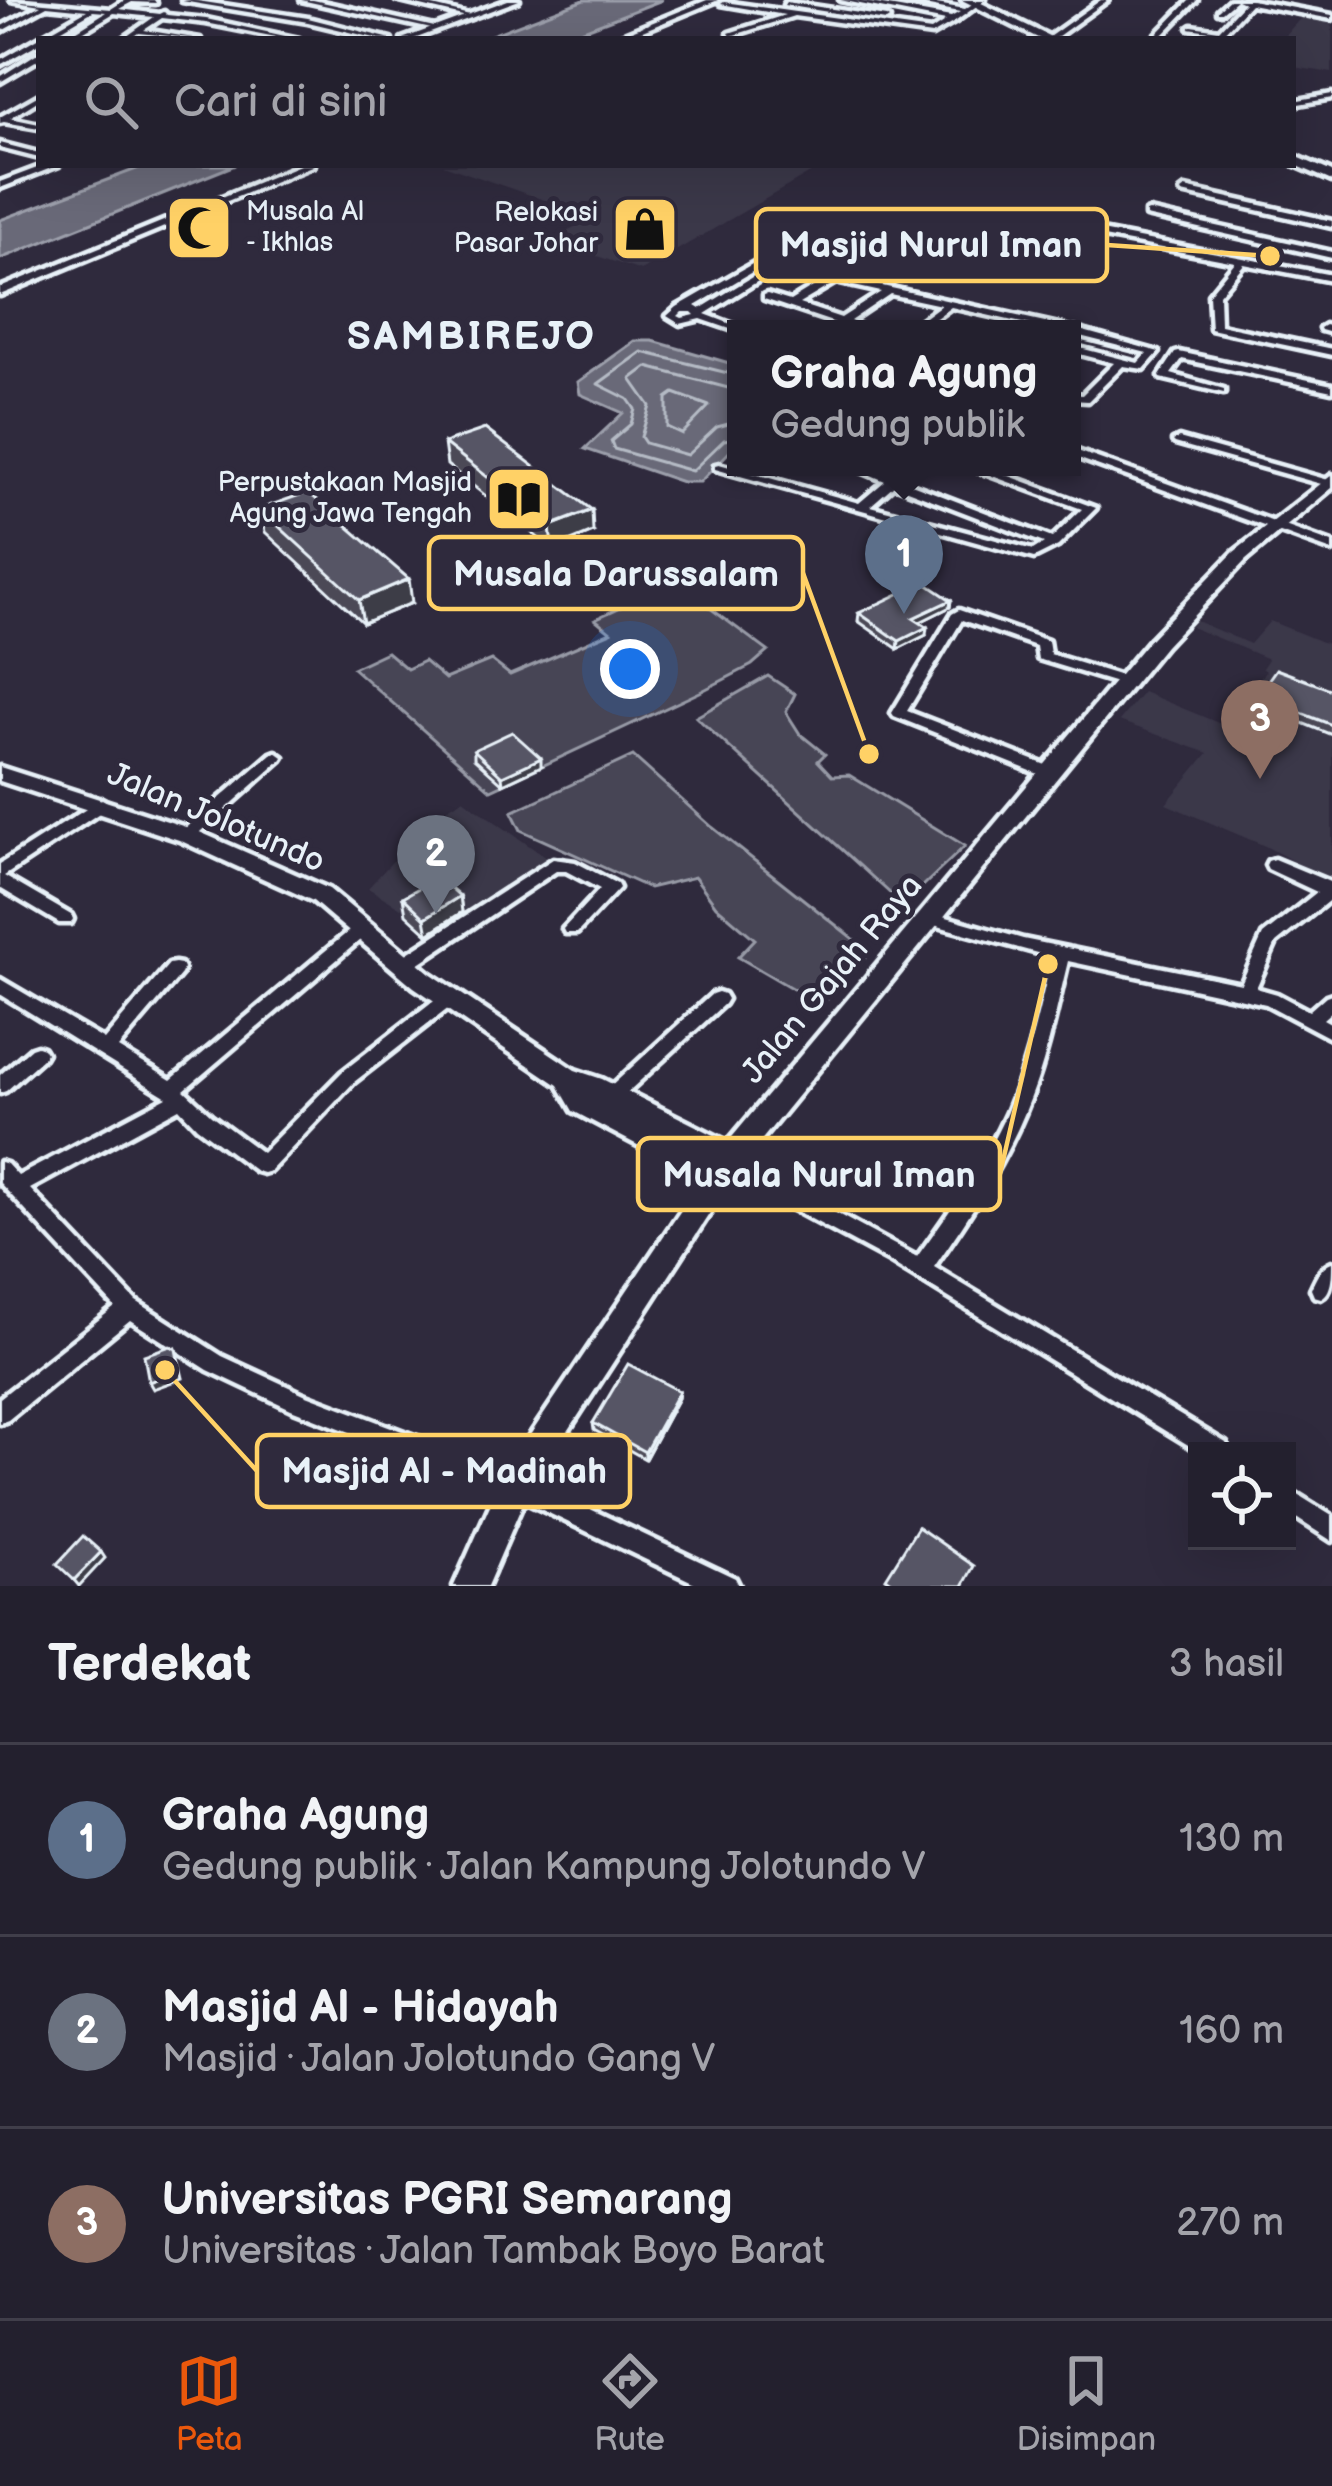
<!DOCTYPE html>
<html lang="id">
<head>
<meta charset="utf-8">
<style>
  :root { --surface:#23202e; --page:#2f2d3a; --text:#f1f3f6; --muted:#a3a3aa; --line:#403e4a; --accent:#ea580c }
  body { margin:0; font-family:"Balsamiq Sans",sans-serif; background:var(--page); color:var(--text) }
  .controls { position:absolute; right:36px; bottom:36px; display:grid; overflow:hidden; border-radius:0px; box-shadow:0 12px 48px #0002 }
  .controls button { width:108px; height:108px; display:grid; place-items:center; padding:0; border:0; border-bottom:3px solid var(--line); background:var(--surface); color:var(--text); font:60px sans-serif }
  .you { position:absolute; left:630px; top:669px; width:42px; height:42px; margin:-30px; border:9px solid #fff; border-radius:50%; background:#1a73e8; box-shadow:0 0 0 18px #1a73e833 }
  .badge { display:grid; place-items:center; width:78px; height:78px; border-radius:50%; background:var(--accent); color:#fff; font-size:39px; font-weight:700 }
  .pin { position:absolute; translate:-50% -99px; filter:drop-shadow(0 3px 6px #0008) }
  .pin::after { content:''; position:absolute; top:63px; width:42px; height:36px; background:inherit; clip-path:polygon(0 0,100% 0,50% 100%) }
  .popup { position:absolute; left:727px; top:320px; width:354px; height:156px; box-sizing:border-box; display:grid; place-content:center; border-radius:0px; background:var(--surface); filter:drop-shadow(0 3px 9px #0005); font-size:39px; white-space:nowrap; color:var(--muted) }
  .popup b { font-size:45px; color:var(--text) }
  .popup::after { content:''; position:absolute; left:50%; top:100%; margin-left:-24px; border:24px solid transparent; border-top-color:var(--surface) }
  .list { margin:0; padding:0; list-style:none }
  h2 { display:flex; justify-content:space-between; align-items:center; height:156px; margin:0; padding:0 48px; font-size:51px }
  h2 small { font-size:39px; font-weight:400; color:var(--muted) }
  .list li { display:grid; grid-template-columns:78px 1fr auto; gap:36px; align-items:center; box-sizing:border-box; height:192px; padding:0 48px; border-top:3px solid var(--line) }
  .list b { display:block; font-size:45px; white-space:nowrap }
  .list p { margin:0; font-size:39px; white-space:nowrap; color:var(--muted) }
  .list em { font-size:39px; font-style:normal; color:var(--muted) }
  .icon { flex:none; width:66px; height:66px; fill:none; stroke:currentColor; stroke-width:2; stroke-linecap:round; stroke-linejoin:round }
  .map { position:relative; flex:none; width:1332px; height:1586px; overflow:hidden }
  .search { position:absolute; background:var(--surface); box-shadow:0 12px 48px #0002; left:36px; right:36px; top:36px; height:132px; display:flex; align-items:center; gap:30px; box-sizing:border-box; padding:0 42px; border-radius:0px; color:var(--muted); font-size:45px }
  .sheet { height:732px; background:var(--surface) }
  nav { display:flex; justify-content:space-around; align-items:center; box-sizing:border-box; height:168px; border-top:3px solid var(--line); background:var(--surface); font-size:33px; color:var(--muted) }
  nav a { display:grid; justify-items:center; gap:6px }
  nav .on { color:var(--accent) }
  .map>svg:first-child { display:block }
  .built { fill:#3b3749 }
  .green { fill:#464455; stroke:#979aa6; stroke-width:3 }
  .water { fill:#696978; stroke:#9c9fab; stroke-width:3 }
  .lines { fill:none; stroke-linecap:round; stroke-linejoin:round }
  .shore { stroke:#b5bbc5; stroke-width:3 }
  .minor-casing { stroke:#e8f1f8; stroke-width:9 }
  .tertiary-casing { stroke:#e8f1f8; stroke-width:9 }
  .secondary-casing { stroke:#e8f1f8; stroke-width:9 }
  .primary-casing { stroke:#e8f1f8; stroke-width:9 }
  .minor { fill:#2f2a3d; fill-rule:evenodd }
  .tertiary { fill:#2f2a3d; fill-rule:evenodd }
  .secondary { fill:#2f2a3d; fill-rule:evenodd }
  .primary { fill:#2f2a3d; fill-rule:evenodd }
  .wall { fill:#4b4957; stroke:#e8f1f8; stroke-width:3 }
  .shaded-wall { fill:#3d3c47; stroke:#e8f1f8; stroke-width:3 }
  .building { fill:#575565; stroke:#e8f1f8; stroke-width:3 }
  .labels { text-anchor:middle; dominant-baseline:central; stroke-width:10; stroke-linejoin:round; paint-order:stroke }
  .far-poi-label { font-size:27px; fill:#e8f1f8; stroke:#2f2a3d; text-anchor:end }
  .street-label { font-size:33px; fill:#e8f1f8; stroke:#2f2a3d }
  .far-district-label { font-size:39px; font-weight:bold; letter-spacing:3px; fill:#e8f1f8; stroke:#2f2a3d }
  .leader { fill:none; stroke:#ffd166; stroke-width:4.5 }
  .callout-dot { fill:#ffd166; stroke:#2f2a3d; stroke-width:4.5 }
  .callout { fill:#2f2a3d; stroke:#ffd166; stroke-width:4.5 }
  .callout-label { font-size:36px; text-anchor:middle; font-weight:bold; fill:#e8f1f8 }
</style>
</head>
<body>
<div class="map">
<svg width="1332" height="1586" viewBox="0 0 1332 1586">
  <rect width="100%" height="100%" fill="#2f2a3d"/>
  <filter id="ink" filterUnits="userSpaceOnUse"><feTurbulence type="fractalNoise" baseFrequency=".00833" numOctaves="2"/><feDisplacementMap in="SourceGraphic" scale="24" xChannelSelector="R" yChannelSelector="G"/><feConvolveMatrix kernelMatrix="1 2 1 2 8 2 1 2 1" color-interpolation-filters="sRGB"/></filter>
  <g filter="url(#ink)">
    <g class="built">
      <polygon points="1305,13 1332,18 1332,73 1293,67 1293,39 1282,39"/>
      <polygon points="443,165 824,165 641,271 550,240 593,217"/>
      <polygon points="1196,621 1250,644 1270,621 1332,646 1332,882 1265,846 1166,804 1208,753 1119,721 1143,692 1221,724 1266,671 1262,668 1268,659 1191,627"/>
      <polygon points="463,799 551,861 472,915 439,889 401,908 368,888 433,817"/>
    </g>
    <g class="green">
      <polygon points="636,553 768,651 752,665 700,692 491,790 353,668 387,652 407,669 424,661 445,679 491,660 510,675 611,632 595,619 636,600 612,580 626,574 614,564"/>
      <polygon points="768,676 795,694 786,712 800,734 825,754 818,761 832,776 849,775 965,846 903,905 696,717"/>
      <polygon points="633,756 712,827 870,952 821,1005 738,957 755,939 716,906 695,877 649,888 521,830 512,812"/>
    </g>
    <g class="water">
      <polygon points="584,0 662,0 560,39 481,39"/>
      <polygon points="147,165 235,165 0,259 0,220"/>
      <polygon points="635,341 653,341 736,365 736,445 700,482 682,482 585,449 623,413 580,394 578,382"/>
    </g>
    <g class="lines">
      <g class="shore">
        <polyline points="736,375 642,352 598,384 628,399 635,409 631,424 611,441 614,449 692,471 724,440 736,438"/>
        <polyline points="736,390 647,367 631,379 650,406 641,437 645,443 687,455 717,427 736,422"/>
        <polygon points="674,393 709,406 682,434 667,427 667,398"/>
      </g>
      <g class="minor-casing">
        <g id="minor">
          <polygon points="11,0 111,9 125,0 154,0 156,3 132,2 119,9 160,14 164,12 167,15 206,19 299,39 286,39 206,23 162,18 144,30 200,39 139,33 131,39 123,39 154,17 114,13 71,39 63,39 106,12 93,11 45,39 39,39 39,43 0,65 0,60 87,10 47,6 0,32 0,27 41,5"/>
          <polygon points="191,0 308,18 391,39 379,39 308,22 182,1"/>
          <polygon points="301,0 313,0 439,28 436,30"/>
          <polygon points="396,0 408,0 474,16 471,18"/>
          <polygon points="840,0 854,0 951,17 960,12 899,0 914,0 965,9 978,0 985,0 956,21 932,35 794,16 731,36 729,33 785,15 721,4 724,2 931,31 946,21"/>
          <polygon points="1101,0 1108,0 1054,39 1046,39"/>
          <polygon points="1190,0 1197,0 1159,39 1152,39"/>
          <polygon points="1229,0 1236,0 1222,12 1218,12 1218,10"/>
          <polygon points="1237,0 1251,0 1332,15 1332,19 1250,4 1223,33 1189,28 1192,26 1219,30 1244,3"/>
          <polygon points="786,2 886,17 889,19 886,21 784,5"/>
          <polygon points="36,54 39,54 39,59 0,82 0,77"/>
          <polygon points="1332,94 1332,98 1293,105 1293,101"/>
          <polygon points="39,95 39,100 10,118 39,124 39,128 4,122 0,123 0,117"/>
          <polygon points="0,143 39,153 39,158 0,148"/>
          <polygon points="1185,188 1332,221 1332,227 1182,193 1181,191"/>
          <polygon points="1149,211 1332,252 1332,258 1146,216 1146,212"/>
          <path d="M822 224 829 226 695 306 700 309 757 274H763V278L705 314 744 329H736V331L701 319 680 324 667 316 677 307ZM682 312H692L695 315 682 318 678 316Z"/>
          <polygon points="1091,229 1332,275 1332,281 1244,264 1219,294 1220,325 1332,349 1332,355 1211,329 1209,294 1235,262 1088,234 1088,230"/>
          <path d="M801 268 1063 326 1068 329H1049L951 307 921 329H909L941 305 890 294 850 321 868 329H853L764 299V295L767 294 790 301 826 279 798 273V269ZM836 282 881 292 841 318 799 304Z"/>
          <polygon points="1325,325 1332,327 1332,333 1321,330 1320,328"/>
          <polygon points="1068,329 1076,329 1159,352 1144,369 1123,366 1088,401 1072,400 1072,394 1082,395 1114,363 1072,352 1072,346 1138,363 1147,353 1072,334 1072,329"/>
          <polygon points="1179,352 1332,385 1332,391 1182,359 1171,374 1224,389 1224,393 1161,378 1160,376 1175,353"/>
          <polygon points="1179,438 1332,481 1332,487 1175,443 1173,441"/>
          <polygon points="1072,449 1332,543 1332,551 1072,456"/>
          <path d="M719 464 859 503 885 481 852 467H868L891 476 902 467H915L901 480 1052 538 1082 509 968 467H985L1096 508 1058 546 1034 558 715 469V465ZM894 485 1044 543 1033 550 870 506Z"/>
          <polygon points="959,610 1048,641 1050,654 1131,679 1133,682 1126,686 1038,659 1036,646 962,620 907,711 1056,769 1058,773 1056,777 1046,777 894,716 892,713 952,614"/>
          <polygon points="276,752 283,757 281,760 192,839 182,839 179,835 182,831 271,754"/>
          <polygon points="102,799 110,804 107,808 4,876 71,915 73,919 71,923 59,923 0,888 0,864"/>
          <polygon points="553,859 575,862 617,884 619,888 577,933 565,933 563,929 600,889 566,871 556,871 409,970 403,971 397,970 395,965 397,960"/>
          <path d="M1274 859 1332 883V898L1276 943 1256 988 1277 994 1309 1011 1326 996 1332 994V1011L1323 1019 1332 1024V1039L1266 1004 1068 961C1057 1006 1048 1053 1031 1097 1008 1158 971 1214 934 1267L1226 1443 1229 1451H1198L889 1261 720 1170 718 1164 720 1158 727 1156 734 1158 917 1257C950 1211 984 1164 1007 1112 1028 1063 1039 1010 1052 957L923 922 921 918 923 914 929 912 1023 939 1241 984 1263 935 1317 892 1268 869 1266 865 1268 861Z"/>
          <polygon points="361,924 367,926 369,930 367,934 184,1090 211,1115 262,1153 342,1072 442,994 448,992 454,994 457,999 454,1004 354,1082 270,1171 263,1173 256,1171 197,1127 179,1108 30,1189 136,1301 222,1356 304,1394 523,1477 735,1578 739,1586 701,1586 509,1494 291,1409 208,1370 130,1320 8,1420 0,1423 0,1398 115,1307 0,1183 0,1162 7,1164 18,1176 167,1097 0,994 0,979 104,1040 169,964 175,963 181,964 183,969 181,974 118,1048 171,1080 355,926"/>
          <polygon points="718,992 724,994 727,999 724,1004 619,1100 613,1103 607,1100 604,1095 607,1090 712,994"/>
          <polygon points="37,1046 43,1048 46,1053 43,1058 6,1091 0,1093 0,1075 31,1048"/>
          <path d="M1332 1262C1332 1276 1332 1293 1321 1298L1314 1296 1311 1289C1316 1278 1321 1266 1332 1262Z"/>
          <polygon points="1287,1488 1332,1516 1332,1541 1287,1512"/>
        </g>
      </g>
      <g class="tertiary-casing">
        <g id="tertiary">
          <polygon points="508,0 519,0 414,39 402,39"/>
          <polygon points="707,0 718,0 623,39 612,39"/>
          <polygon points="45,165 59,165 0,188 0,182"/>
          <polygon points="300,165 314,165 0,295 0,288"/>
        </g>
      </g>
      <g class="secondary-casing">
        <polygon id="secondary" points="1332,475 1332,488 1246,560 1165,646 741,1165 526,1496 487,1586 454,1586 504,1474 702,1179 573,1111 558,1085 414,987 313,901 179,840 0,781 0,767 195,830 329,889 430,973 575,1070 602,1079 728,1142 1151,638 1234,552"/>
      </g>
      <g class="primary-casing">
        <g id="primary">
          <polygon points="962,0 975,0 1055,39 1040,39"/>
          <polygon points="1293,155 1332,172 1332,181 1293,164"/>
        </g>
      </g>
      <use href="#minor" class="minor"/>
      <use href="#tertiary" class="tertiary"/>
      <use href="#secondary" class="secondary"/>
      <use href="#primary" class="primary"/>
    </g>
    <g class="wall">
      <polygon points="444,443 593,532 552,549 447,465"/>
      <polygon points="260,509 412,603 363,623 265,532"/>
      <polygon points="951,600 950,607 920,622 926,635 898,649 858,621 859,613"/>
      <polygon points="1332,690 1332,735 1254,704 1257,696"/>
      <polygon points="474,750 541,766 503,784 474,758"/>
      <polygon points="460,896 462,912 428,934 406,914 403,897"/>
      <polygon points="768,1163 813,1173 803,1190 767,1171"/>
      <polygon points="679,1391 678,1398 645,1459 594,1430 593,1423"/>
    </g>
    <g class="shaded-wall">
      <polygon points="592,510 593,532 552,549 550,526"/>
      <polygon points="409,579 412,603 363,623 359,600"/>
      <polygon points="951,600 950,607 912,626 913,618"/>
      <polygon points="927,627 926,635 898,649 899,641"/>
      <polygon points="541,758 541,766 503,784 502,776"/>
      <polygon points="460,896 462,912 428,934 425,918"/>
      <polygon points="814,1165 813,1173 803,1190 804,1182"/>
      <polygon points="176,1349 183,1378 153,1389 149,1382"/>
      <polygon points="679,1391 678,1398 645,1459 645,1452"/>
      <polygon points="101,1552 105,1558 79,1586 74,1580"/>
    </g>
    <g class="building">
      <polygon points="485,429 592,510 550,526 444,443"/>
      <polygon points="308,492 409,579 359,600 260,509"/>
      <polygon points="924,582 951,600 913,618 927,627 899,641 859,613"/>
      <polygon points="1276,669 1332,690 1332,725 1257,696"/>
      <polygon points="512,732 541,758 502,776 474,750"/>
      <polygon points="438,877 460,896 425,918 403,897"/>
      <polygon points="778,1148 814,1165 804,1182 768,1163"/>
      <polygon points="170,1346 176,1349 180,1370 149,1382 144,1355"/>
      <polygon points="628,1364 679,1391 645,1452 593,1423"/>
      <polygon points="918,1527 974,1566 963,1586 897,1586 886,1578"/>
      <polygon points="83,1536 101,1552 74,1580 57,1564"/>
    </g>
  </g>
  <defs>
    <g id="mosque-square" transform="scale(3.45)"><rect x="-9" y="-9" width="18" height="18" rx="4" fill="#ffd166" stroke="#2f2a3d"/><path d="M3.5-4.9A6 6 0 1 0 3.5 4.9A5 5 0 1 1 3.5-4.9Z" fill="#111"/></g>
    <g id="shop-square" transform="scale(3.45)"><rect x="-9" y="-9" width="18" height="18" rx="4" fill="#ffd166" stroke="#2f2a3d"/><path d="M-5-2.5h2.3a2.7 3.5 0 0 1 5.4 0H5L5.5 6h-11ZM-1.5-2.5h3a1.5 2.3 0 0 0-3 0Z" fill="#111"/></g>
    <g id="library-square" transform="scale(3.45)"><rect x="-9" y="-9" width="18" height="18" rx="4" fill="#ffd166" stroke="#2f2a3d"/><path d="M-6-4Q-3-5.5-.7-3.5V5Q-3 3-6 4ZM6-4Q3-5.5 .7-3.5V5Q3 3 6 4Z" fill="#111"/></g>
  </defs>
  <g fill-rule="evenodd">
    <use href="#mosque-square" x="199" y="228"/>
    <use href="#shop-square" x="645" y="229"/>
    <use href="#library-square" x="519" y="499"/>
  </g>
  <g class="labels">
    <g class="far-poi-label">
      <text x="246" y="212" text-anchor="start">Musala Al<tspan x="246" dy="31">- Ikhlas</tspan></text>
      <text x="598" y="213">Relokasi<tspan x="598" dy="31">Pasar Johar</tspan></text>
      <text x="472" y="483">Perpustakaan Masjid<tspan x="472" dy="31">Agung Jawa Tengah</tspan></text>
    </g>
    <g class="street-label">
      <text transform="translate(216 818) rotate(23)">Jalan Jolotundo</text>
      <text transform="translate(832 979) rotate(-50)">Jalan Gajah Raya</text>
    </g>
    <g class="far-district-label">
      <text x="472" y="337">SAMBIREJO</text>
    </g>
  </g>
  <path class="leader" d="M1270 256L1107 245M869 754L803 573M1048 964L1000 1174M165 1370L257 1471"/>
  <g class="callout-dot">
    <circle cx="1270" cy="256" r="12"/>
    <circle cx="869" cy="754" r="12"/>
    <circle cx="1048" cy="964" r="12"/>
    <circle cx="165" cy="1370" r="12"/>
  </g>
  <g class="callout">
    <rect x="756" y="209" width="351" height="72" rx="12"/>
    <rect x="429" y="537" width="374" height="72" rx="12"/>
    <rect x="638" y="1138" width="362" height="72" rx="12"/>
    <rect x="257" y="1435" width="373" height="72" rx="12"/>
  </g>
  <g class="callout-label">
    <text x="931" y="257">Masjid Nurul Iman</text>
    <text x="616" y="586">Musala Darussalam</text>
    <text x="819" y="1187">Musala Nurul Iman</text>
    <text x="444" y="1483">Masjid Al - Madinah</text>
  </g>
</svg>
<div class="controls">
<button><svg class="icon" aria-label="locate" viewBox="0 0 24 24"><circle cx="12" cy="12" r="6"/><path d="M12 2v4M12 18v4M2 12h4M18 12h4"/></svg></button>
</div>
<div class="you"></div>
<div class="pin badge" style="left:904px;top:614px;background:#5c6f8a">1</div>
<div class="popup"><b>Graha Agung</b>Gedung publik</div>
<div class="pin badge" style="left:436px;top:914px;background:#6b7280">2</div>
<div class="pin badge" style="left:1260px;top:779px;background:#8d6e63">3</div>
<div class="search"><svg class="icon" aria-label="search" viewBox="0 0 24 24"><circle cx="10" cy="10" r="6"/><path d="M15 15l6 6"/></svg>Cari di sini</div>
</div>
<section class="sheet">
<h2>Terdekat<small>3 hasil</small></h2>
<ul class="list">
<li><span class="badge" style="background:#5c6f8a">1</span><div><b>Graha Agung</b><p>Gedung publik · Jalan Kampung Jolotundo V</p></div><em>130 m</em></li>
<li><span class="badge" style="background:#6b7280">2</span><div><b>Masjid Al - Hidayah</b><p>Masjid · Jalan Jolotundo Gang V</p></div><em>160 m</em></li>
<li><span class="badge" style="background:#8d6e63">3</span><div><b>Universitas PGRI Semarang</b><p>Universitas · Jalan Tambak Boyo Barat</p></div><em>270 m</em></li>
</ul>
</section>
<nav>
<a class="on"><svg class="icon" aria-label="map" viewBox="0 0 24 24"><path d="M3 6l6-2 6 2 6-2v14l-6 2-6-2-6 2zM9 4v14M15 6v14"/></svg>Peta</a>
<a><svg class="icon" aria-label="directions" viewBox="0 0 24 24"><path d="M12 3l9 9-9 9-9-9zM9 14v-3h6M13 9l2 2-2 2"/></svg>Rute</a>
<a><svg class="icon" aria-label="saved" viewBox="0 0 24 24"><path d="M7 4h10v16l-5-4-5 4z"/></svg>Disimpan</a>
</nav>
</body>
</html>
